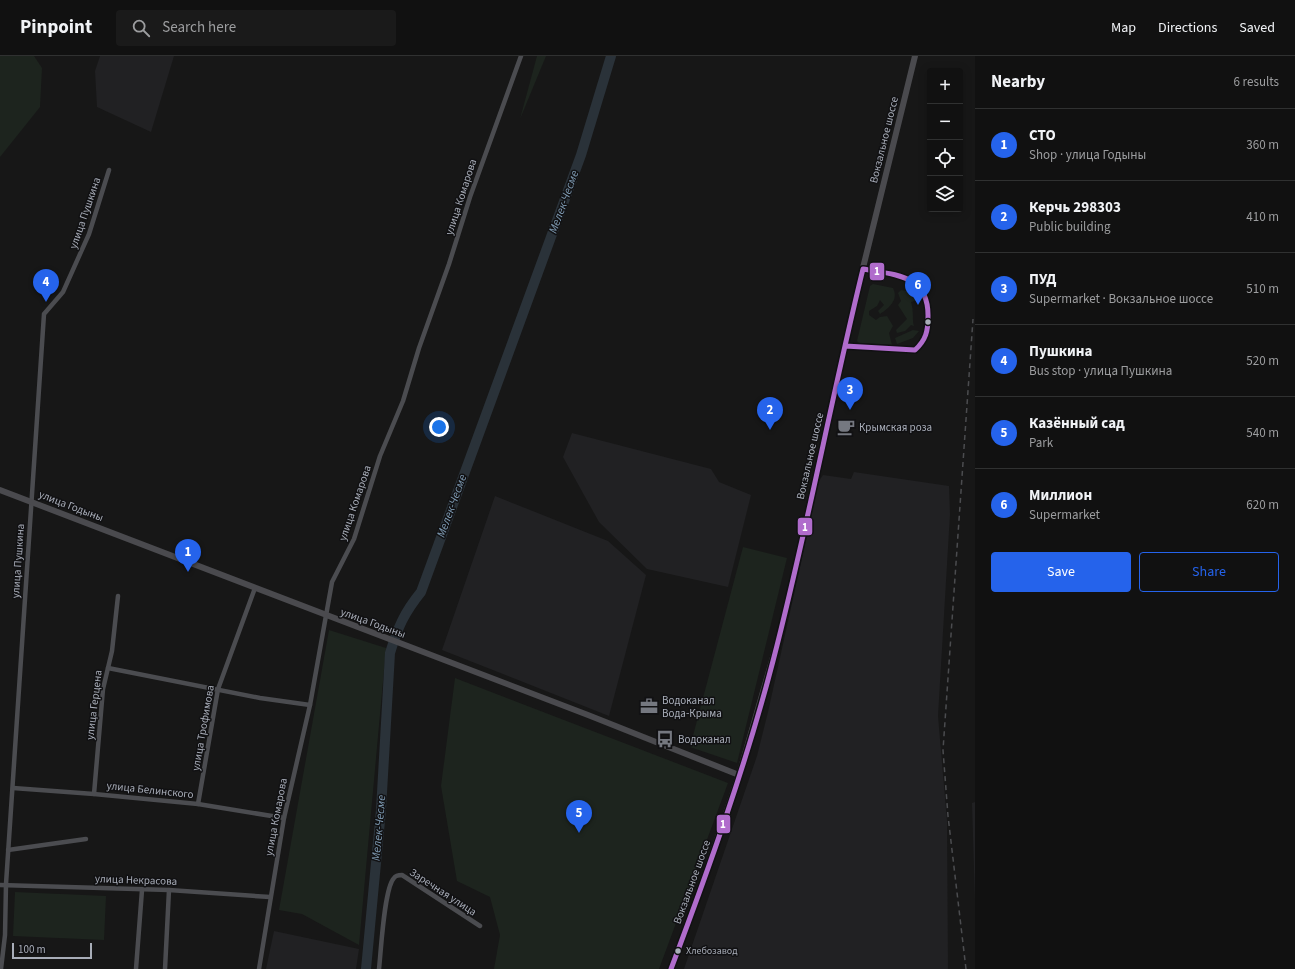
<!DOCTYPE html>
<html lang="en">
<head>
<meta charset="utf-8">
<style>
  :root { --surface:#111; --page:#1a1a1a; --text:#f1f3f6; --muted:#9c9d9f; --line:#303131; --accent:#2563eb }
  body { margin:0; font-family:"Source Sans 3",sans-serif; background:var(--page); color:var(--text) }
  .controls { position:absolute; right:12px; top:12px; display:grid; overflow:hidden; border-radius:4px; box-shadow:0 2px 10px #0003 }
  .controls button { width:36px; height:36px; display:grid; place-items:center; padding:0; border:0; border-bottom:1px solid var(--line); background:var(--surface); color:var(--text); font:20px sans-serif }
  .scale { position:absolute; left:12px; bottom:10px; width:80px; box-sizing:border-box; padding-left:4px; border:2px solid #a8adb8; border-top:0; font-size:11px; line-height:14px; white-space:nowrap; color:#a8adb8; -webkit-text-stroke:3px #111113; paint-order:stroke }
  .you { position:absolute; left:439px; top:371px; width:14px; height:14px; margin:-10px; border:3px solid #fff; border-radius:50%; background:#1a73e8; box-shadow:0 0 0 6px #1a73e833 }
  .badge { display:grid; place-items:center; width:26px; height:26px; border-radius:50%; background:var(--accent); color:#fff; font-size:13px; font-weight:700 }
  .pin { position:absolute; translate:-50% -33px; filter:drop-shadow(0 1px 2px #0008) }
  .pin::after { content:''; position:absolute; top:21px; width:14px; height:12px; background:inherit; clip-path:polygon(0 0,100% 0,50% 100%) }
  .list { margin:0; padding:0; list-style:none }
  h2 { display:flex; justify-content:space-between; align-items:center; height:52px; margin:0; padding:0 16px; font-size:17px }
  h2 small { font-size:13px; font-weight:400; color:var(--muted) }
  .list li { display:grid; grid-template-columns:26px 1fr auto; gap:12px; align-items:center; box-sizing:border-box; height:72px; padding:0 16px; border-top:1px solid var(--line) }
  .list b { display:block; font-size:15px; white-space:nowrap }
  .list p { margin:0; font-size:13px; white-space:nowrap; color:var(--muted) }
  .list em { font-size:13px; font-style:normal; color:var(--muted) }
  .actions { display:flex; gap:8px; padding:12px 16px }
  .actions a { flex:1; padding:9px 0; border:1px solid var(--accent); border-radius:4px; text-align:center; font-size:14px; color:var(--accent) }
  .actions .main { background:var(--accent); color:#fff }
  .icon { flex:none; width:22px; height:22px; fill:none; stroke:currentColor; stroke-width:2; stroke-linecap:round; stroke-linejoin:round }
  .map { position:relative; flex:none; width:975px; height:913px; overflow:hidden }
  header { display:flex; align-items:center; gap:24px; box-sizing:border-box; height:56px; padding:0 20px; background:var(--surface); border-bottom:1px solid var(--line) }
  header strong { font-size:19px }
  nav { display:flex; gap:22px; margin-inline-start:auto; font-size:14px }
  .search { width:280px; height:36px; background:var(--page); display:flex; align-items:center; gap:10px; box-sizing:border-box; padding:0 14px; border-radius:4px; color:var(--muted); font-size:15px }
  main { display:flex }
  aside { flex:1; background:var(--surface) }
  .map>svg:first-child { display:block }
  .built { fill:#212123 }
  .green { fill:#1d241e }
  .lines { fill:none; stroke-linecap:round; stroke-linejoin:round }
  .river { stroke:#2a3239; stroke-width:10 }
  .minor { stroke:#4b4c50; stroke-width:4.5 }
  .secondary { stroke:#4a4a4e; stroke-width:6 }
  .rail { stroke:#4b4c4f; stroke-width:1.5; stroke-dasharray:5 4; stroke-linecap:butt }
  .bus-1-casing { stroke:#111113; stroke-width:8 }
  .bus-1 { stroke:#b06ccc; stroke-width:5 }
  .bus-dot { fill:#a8adb8; stroke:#111113; stroke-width:1.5 }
  .labels { text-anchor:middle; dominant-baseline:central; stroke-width:3; stroke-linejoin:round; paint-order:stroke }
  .bus-label { font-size:10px; fill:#a8adb8; stroke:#111113; text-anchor:start }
  .street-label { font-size:11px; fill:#a8adb8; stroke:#111113 }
  .poi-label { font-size:11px; fill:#a8adb8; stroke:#111113; text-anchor:start }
  .water-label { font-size:12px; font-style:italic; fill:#7f9bb3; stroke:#111113 }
  .line-badge { stroke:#111113; stroke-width:1.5 }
  .badge-label { font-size:11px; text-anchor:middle; font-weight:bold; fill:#fff }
</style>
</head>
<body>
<header>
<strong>Pinpoint</strong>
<div class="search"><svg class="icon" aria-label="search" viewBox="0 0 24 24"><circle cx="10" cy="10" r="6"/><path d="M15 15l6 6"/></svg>Search here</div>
<nav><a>Map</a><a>Directions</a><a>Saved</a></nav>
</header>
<main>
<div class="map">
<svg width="975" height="913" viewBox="0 0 975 913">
  <rect width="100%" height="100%" fill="#171717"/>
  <g class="built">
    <polygon points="100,0 174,0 151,76 97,51 95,15"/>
    <polygon points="572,377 711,413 719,426 751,439 728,531 647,513 599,466 563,401"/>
    <polygon points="854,416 949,430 950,458 938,660 947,765 948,913 684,913 757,700 768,656 819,425 823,419 851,423"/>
    <polygon points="495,440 608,485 646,519 609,660 442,594"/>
    <polygon points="975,746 975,846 972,747"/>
    <polygon points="274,875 359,893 356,913 266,913"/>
  </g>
  <g class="green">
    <polygon points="0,0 34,0 42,12 40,51 0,101"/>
    <polygon points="537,0 546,0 520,63"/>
    <path d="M873 228 893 232C899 244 889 252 880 258L878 255 884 249 880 244 877 250 869 255V259L876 264 880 261 887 260 893 270 889 277 892 289 859 287 857 285 870 230Z"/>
    <path d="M901 234 907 235 917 244 911 246C914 255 912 265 914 270L911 269 905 275 897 277 896 274 907 263 898 249 901 245 898 237Z"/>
    <polygon points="913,274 919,275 913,282 897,288 895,282"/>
    <polygon points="743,491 787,502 737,707 690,691"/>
    <polygon points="329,574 386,592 359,889 302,858 279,854"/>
    <polygon points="455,622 728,727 659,913 494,913 500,879 490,841 457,825 441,730"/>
    <polygon points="15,836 106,840 104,884 13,880"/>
  </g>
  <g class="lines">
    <path class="river" d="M366 913 381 754 390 597C398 571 404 557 421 536L581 99 611 0"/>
    <g class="minor">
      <path d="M845 290 915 294C927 284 927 280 928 265 934 219 897 220 863 213"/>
      <polyline points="108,612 260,642 310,649"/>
      <polyline points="13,732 94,738 198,748 284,762"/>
      <polyline points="94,738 103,633 112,595 118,540"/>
      <polyline points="198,748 218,633 255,532"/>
      <polyline points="8,794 86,783"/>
      <polyline points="0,829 169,834 270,841"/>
      <polyline points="1,913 5,879 6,828 44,258 63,236 89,178 109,114"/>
      <polyline points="136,913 142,834"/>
      <polyline points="165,913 169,834"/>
      <polyline points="259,913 284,762 310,649 332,526 354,483 380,400 403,345 419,292 449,208 470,141 521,0"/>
      <path d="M379 913C381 896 384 832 394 822 396 819 399 819 402 819L480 870"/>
    </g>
    <g class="secondary">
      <polyline points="0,434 588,659 739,719"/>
      <polyline points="671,913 698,840 739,719 784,563 860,224 915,0"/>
    </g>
    <polyline class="rail" points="966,913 948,760 943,694 973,263"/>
    <g class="bus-1-casing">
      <path id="bus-1" d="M671 913C709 812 746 709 773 605 807 475 831 343 863 213 896 219 929 219 928 261 928 275 926 284 915 294L845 290"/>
    </g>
    <use href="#bus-1" class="bus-1"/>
  </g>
  <defs>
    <g id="cafe-bare" transform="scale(1.38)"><path d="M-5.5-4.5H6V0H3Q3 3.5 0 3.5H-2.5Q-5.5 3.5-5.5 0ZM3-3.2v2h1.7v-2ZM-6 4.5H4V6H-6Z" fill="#757880" stroke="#111113" stroke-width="2.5" paint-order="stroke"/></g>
    <g id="office-bare" transform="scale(1.38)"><path d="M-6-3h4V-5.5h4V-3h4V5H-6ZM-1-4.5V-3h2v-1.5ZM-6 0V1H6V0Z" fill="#757880" stroke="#111113" stroke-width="2.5" paint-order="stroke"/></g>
    <g id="bus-bare" transform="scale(1.38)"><path d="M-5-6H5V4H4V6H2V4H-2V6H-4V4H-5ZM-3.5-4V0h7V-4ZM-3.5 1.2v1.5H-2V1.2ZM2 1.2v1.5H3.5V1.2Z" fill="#757880" stroke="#111113" stroke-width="2.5" paint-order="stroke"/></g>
  </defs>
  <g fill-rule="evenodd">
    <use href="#cafe-bare" x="846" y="371"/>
    <use href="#office-bare" x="649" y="650"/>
    <use href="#bus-bare" x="665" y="683"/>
  </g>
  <g class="bus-dot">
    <circle cx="928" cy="266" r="3.5"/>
    <circle cx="678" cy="895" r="3.5"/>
  </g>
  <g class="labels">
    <g class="bus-label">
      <text x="686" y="895">Хлебозавод</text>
    </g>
    <g class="street-label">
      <text transform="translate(884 84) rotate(-76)">Вокзальное шоссе</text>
      <text transform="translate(461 141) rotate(-72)">улица Комарова</text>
      <text transform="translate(85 157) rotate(-71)">улица Пушкина</text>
      <text transform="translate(810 400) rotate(-77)">Вокзальное шоссе</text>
      <text transform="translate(355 447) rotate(-71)">улица Комарова</text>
      <text transform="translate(71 450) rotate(21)">улица Годыны</text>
      <text transform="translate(18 505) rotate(-86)">улица Пушкина</text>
      <text transform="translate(373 567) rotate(20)">улица Годыны</text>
      <text transform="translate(94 649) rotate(-83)">улица Герцена</text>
      <text transform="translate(203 672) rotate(-80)">улица Трофимова</text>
      <text transform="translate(150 734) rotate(6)">улица Белинского</text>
      <text transform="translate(276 761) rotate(-79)">улица Комарова</text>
      <text transform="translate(136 824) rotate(2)">улица Некрасова</text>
      <text transform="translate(692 826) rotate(-70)">Вокзальное шоссе</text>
      <text transform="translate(443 836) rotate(33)">Заречная улица</text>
    </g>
    <g class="poi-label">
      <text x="859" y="371">Крымская роза</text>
      <text x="662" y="644">Водоканал<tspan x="662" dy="13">Вода-Крыма</tspan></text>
      <text x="678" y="683">Водоканал</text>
    </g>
    <g class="water-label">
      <text transform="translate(564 146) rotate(-70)">Мелек-Чесме</text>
      <text transform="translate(452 450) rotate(-70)">Мелек-Чесме</text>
      <text transform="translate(379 772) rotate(-85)">Мелек-Чесме</text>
    </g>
  </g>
  <g class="line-badge">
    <rect x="869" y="206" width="16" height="19" rx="4" fill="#b06ccc"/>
    <rect x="797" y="461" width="16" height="19" rx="4" fill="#b06ccc"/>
    <rect x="716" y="758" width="15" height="20" rx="4" fill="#b06ccc"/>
  </g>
  <g class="badge-label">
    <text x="877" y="219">1</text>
    <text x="805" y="475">1</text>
    <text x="723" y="772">1</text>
  </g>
</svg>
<div class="controls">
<button>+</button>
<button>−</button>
<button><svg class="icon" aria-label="locate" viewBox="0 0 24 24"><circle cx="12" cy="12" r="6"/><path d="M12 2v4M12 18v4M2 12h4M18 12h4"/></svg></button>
<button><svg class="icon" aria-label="layers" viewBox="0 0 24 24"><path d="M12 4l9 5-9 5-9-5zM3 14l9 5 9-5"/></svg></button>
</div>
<div class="scale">100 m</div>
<div class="you"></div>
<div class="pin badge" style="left:188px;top:516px">1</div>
<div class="pin badge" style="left:770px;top:374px">2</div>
<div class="pin badge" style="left:850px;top:354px">3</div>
<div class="pin badge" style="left:46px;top:246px">4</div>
<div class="pin badge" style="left:579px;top:777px">5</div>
<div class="pin badge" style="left:918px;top:249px">6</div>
</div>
<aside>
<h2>Nearby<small>6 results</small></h2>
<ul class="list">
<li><span class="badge">1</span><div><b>СТО</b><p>Shop · улица Годыны</p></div><em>360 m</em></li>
<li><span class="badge">2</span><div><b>Керчь 298303</b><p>Public building</p></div><em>410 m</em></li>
<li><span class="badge">3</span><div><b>ПУД</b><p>Supermarket · Вокзальное шоссе</p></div><em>510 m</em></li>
<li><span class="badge">4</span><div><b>Пушкина</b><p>Bus stop · улица Пушкина</p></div><em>520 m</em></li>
<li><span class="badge">5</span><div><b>Казённый сад</b><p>Park</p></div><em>540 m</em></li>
<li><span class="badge">6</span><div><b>Миллион</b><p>Supermarket</p></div><em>620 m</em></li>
</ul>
<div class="actions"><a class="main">Save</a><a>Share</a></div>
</aside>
</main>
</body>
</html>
